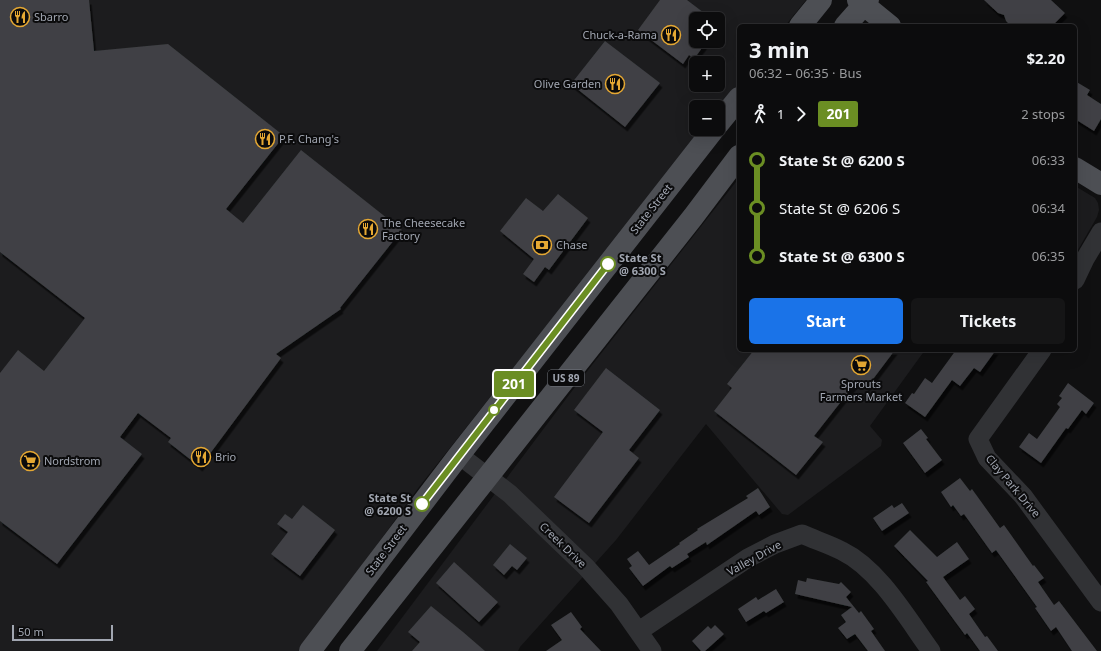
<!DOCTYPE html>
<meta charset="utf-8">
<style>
body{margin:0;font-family:"Noto Sans",sans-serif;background:#151516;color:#f1f3f6;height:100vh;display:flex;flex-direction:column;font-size:15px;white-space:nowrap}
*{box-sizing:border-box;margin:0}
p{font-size:13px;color:#9a9b9d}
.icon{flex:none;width:22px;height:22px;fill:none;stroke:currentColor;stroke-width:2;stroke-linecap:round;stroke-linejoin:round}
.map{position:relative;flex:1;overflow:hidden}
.side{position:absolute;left:737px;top:24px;width:340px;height:328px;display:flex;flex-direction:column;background:#0c0c0d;border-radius:6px;box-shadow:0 4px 16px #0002,0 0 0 1px #2c2c2e}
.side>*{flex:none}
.badge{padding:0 8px;border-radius:3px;font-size:14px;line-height:26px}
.fabs{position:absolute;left:689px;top:12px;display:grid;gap:8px}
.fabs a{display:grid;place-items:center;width:36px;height:36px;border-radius:6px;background:#0c0c0d;box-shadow:0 4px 16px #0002,0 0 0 1px #2c2c2e;font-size:20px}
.scale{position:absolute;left:12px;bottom:10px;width:101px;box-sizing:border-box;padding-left:4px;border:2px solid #a1a6b1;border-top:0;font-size:11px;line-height:14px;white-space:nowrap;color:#a1a6b1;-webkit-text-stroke:3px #0b0b0c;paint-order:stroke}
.map>.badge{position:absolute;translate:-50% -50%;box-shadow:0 0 0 2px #fff}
.legs{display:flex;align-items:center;gap:6px;height:44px;padding:0 12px;font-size:13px}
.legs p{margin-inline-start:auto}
.headline{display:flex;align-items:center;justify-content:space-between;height:68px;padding:0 12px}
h1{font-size:22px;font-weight:700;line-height:30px}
.primary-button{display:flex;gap:8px;margin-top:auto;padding:8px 12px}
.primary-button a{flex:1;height:46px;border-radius:6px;background:#1a73e8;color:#fff;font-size:16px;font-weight:700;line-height:46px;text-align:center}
.primary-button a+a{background:#151516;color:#f1f3f6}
ul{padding:0 12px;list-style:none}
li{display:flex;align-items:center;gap:14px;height:48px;font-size:15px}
li i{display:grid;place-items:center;width:6px;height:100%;margin:0 5px;background:currentColor}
li i::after{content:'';width:10px;height:10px;margin:-5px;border:3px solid;border-radius:50%;background:#0c0c0d}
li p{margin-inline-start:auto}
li:first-child i{background:linear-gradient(#0000 50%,currentColor 0)}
li:last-child i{background:linear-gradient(currentColor 50%,#0000 0)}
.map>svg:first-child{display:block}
.built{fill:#1c1c1e;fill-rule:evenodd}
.building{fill:#3f4044;filter:url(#shadow)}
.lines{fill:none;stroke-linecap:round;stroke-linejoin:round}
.minor{stroke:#313235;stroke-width:19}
.major{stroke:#4d4f54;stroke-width:22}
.line-1-casing{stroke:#fff;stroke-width:9}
.line-1{stroke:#6b8e23;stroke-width:6}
.stop-1-dot{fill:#fff;stroke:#6b8e23;stroke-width:2}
.labels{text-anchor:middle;stroke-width:4;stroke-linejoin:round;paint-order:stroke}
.shield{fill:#0b0b0c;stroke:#747880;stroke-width:1}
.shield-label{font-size:10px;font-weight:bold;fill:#a1a6b1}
.poi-label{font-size:11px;fill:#a1a6b1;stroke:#0b0b0c;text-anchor:start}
.street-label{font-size:11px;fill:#a1a6b1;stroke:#0b0b0c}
.stop-label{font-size:11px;font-weight:bold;fill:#a1a6b1;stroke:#0b0b0c;text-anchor:start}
</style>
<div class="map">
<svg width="1101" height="651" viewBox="0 0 1101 651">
<defs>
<filter id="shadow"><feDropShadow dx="2.5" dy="4.5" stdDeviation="0" flood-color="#0009"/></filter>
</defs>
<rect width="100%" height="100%" fill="#101011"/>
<path class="built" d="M 0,0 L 806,0 L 785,26 L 739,26 L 739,84 L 718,110 L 718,107 L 696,107 L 696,129 L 703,129 L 419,487 L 300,651 L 0,651 ZM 696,19 L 718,19 L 718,41 L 696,41 ZM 696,63 L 718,63 L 718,85 L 696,85 Z
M 739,178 L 739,350 L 925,350 L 870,426 L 882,440 L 881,446 L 788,515 L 782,514 L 706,424 L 616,540 L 520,647 L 518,651 L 377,651 L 581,379 Z
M 1075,186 L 1095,198 L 1098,203 L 1099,210 L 1097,217 L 1075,255 Z"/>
<path class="building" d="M 0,0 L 89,0 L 94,51 L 168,44 L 284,136 L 226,209 L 243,223 L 301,150 L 402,230 L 340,308 L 341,309 L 276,354 L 281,358 L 200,467 L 168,442 L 171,438 L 138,413 L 120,437 L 142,454 L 57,564 L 0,521 L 0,373 L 18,350 L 44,371 L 85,318 L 0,252 Z
M 660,0 L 687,0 L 712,19 L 696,19 L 696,41 L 707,41 L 694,59 L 689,55 L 683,64 L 638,30 Z
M 984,0 L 1051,0 L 1065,13 L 1055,23 L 1055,26 L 1011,26 L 1006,21 L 1004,15 L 998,13 Z
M 605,41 L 660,83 L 625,127 L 571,84 Z
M 1075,81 L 1090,90 L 1087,95 L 1101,104 L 1101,119 L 1094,131 L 1075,119 Z
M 558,194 L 588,218 L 549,270 L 545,267 L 534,282 L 523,274 L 534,259 L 500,231 L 526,198 L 543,211 Z
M 754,350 L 895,350 L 867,387 L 858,380 L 814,436 L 823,442 L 796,475 L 714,411 L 732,388 L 727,384 Z
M 956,350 L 996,350 L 980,372 L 974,368 L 960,386 L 952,380 L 925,417 L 905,403 L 912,393 L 914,394 L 925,378 L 932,383 Z
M 606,368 L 660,410 L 629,450 L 639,458 L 589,523 L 554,497 L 603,432 L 574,410 Z
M 1068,383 L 1094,403 L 1086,414 L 1082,410 L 1068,429 L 1066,428 L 1041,463 L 1019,447 L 1029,433 L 1037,439 L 1060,407 L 1057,404 L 1062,398 L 1059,396 Z
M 921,429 L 928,438 L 926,439 L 942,460 L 925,473 L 903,443 Z
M 960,478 L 970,491 L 972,489 L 1000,528 L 1004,525 L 1033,566 L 1034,565 L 1044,578 L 1038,582 L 1054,605 L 1059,601 L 1097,651 L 1072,651 L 1056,627 L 1051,631 L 1035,608 L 1037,607 L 996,550 L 992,553 L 964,514 L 961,516 L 953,505 L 951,507 L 941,492 Z
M 758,488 L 770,507 L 759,515 L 756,511 L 707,545 L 706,542 L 687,554 L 689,557 L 672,568 L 670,566 L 643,586 L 629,568 L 632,566 L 627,559 L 638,551 L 649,565 L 680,544 L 679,543 L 698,530 L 697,529 L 748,498 L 746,496 Z
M 902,503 L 909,513 L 882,531 L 873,518 L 892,505 L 894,508 Z
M 303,505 L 335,530 L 300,576 L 271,554 L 288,532 L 277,524 L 285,514 L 292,519 Z
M 910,530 L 937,557 L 957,542 L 969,559 L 943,577 L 960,600 L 965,596 L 975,609 L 969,614 L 985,637 L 987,636 L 998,651 L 980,651 L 967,633 L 965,635 L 926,582 L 928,581 L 894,546 Z
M 510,544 L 527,558 L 517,570 L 512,566 L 504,575 L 493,565 Z
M 454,562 L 498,602 L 479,622 L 436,583 Z
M 807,578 L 839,584 L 841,582 L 851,592 L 846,597 L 859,613 L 861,611 L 874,629 L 871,631 L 885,651 L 868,651 L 855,634 L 847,639 L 838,628 L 846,622 L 841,615 L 852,607 L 795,594 L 798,580 L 806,582 Z
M 776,589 L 784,602 L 766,613 L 764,611 L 746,622 L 738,609 L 756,597 L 758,600 Z
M 431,606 L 463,632 L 485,651 L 412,651 L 420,642 L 408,632 Z
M 571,612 L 582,627 L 580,629 L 601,651 L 546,651 L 562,640 L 551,625 Z
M 715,625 L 724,634 L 705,651 L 701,651 L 692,641 L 708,626 L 711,629 Z"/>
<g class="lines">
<path class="minor" d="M 1075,280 L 1085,259 L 1101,232
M 1042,350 L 978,439 L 987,458 L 1023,496 L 1101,602
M 459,455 L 510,494 L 586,567 L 619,604 L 652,651
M 639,631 L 748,558 L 775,544 L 802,534 C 815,540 829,544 842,551 C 879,569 907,618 931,651"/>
<path class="major" d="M 858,0 L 890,26
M 800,26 L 821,0
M 845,26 L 868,0
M 718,124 L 739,98
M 1075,168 L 1101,184
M 310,651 L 459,455 L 714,129
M 350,651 L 693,217 L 739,156"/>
</g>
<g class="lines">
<defs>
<path id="line-1" d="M 422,504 L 608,264"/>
</defs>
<use href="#line-1" class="line-1-casing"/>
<use href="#line-1" class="line-1"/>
</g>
<defs>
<symbol id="restaurant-ring" viewBox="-11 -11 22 22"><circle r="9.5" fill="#0b0b0c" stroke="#e5a833" stroke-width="1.5"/><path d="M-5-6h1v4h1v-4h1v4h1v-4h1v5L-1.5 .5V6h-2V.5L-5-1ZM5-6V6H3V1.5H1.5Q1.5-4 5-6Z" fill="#e5a833"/></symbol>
<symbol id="bank-ring" viewBox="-11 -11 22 22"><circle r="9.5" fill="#0b0b0c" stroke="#e5a833" stroke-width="1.5"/><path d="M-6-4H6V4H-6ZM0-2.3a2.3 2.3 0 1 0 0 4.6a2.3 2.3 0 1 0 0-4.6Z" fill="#e5a833"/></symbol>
<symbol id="supermarket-ring" viewBox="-11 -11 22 22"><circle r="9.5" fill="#0b0b0c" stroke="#e5a833" stroke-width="1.5"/><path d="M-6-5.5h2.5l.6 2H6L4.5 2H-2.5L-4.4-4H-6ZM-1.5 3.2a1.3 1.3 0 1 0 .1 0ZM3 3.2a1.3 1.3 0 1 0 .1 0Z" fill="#e5a833"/></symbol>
</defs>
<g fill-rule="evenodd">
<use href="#restaurant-ring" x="9" y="6" width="22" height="22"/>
<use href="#restaurant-ring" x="660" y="24" width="22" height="22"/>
<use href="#restaurant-ring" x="604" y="73" width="22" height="22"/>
<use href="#restaurant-ring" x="254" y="128" width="22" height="22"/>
<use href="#restaurant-ring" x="357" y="218" width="22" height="22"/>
<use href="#bank-ring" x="531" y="234" width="22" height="22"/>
<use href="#supermarket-ring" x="850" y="354" width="22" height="22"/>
<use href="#restaurant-ring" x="190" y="446" width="22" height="22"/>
<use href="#supermarket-ring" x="19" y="450" width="22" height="22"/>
</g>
<g class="stop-1-dot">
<circle cx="608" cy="264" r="7"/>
<circle cx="494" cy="410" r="5"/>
<circle cx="422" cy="504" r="7"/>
</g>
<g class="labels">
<rect class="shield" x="548" y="370" width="36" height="16" rx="3"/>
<g class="shield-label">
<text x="566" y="382">US 89</text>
</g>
<g class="poi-label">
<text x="34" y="21">Sbarro</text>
<text x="657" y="39" text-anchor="end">Chuck-a-Rama</text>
<text x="601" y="88" text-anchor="end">Olive Garden</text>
<text x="279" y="143">P.F. Chang's</text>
<text x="382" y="227">The Cheesecake<tspan x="382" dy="13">Factory</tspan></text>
<text x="556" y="249">Chase</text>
<text x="861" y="388" text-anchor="middle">Sprouts<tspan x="861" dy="13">Farmers Market</tspan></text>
<text x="215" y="461">Brio</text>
<text x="44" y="465">Nordstrom</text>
</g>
<g class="street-label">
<text transform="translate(651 209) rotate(-52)" y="4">State Street</text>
<text transform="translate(1013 486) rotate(50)" y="4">Clay Park Drive</text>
<text transform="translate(563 545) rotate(44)" y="4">Creek Drive</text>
<text transform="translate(386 550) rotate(-53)" y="4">State Street</text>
<text transform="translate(754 558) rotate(-29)" y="4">Valley Drive</text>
</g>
<g class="stop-label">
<text x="619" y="262">State St<tspan x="619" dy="13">@ 6300 S</tspan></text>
<text x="411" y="502" text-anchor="end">State St<tspan x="411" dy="13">@ 6200 S</tspan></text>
</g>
</g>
</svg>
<div class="fabs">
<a><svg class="icon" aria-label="locate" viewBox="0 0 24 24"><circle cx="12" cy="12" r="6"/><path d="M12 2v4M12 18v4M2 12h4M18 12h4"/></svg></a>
<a>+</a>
<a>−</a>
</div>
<div class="scale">50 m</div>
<b class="badge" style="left:514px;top:384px;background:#6b8e23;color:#fff">201</b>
<section class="side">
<div class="headline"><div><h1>3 min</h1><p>06:32 – 06:35 · Bus</p></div><b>$2.20</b></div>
<div class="legs"><svg class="icon" aria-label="walk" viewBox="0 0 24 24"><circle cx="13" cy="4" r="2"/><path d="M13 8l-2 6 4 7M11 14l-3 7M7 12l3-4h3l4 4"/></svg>1<svg class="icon" aria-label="forward" viewBox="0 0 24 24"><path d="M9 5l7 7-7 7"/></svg><b class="badge" style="background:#6b8e23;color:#fff">201</b><p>2 stops</p></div>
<ul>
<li><i style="color:#6b8e23"></i><b>State St @ 6200 S</b><p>06:33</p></li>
<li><i style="color:#6b8e23"></i><span>State St @ 6206 S</span><p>06:34</p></li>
<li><i style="color:#6b8e23"></i><b>State St @ 6300 S</b><p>06:35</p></li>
</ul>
<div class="primary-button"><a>Start</a><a>Tickets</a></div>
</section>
</div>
